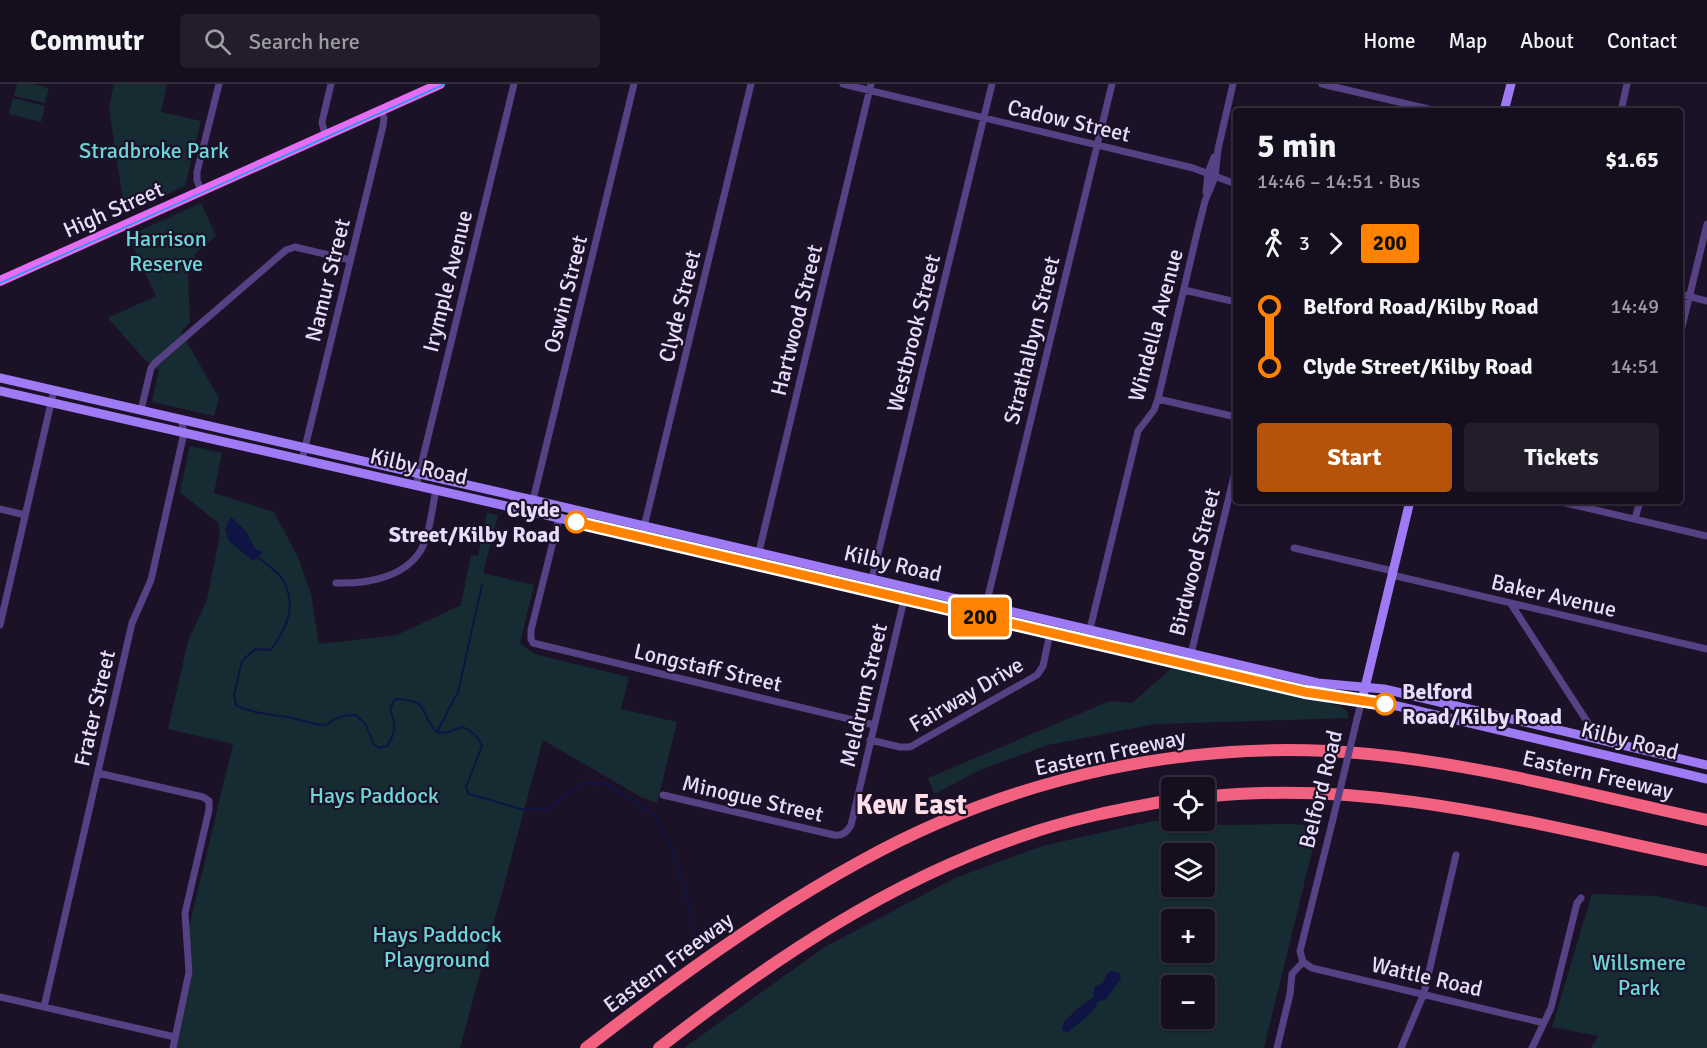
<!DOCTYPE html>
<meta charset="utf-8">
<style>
body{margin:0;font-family:Signika,sans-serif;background:#221c2b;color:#f1f3f6;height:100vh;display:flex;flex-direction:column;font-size:22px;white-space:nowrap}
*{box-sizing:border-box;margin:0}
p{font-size:20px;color:#9d9ca4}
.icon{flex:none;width:33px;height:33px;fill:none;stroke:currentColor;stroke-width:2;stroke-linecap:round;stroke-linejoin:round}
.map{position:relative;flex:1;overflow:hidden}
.drawer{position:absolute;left:1233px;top:24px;width:450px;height:396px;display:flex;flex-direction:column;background:#150e1e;border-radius:6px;box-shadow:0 2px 4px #0004,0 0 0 2px #342e3c}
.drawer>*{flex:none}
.badge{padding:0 12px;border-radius:4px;font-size:21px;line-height:39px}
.buttons{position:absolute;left:1161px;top:693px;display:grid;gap:12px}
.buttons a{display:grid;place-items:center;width:54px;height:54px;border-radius:6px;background:#150e1e;box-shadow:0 2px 4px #0004,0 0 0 2px #342e3c;font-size:30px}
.map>.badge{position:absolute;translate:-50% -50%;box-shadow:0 0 0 3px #fff}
.legs{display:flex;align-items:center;gap:9px;height:66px;padding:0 24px;font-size:20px}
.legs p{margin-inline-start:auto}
.summary{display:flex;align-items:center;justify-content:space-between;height:102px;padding:0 24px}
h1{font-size:33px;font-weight:800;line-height:45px}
.cta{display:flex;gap:12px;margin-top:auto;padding:12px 24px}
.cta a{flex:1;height:69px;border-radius:6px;background:#b45309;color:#fff;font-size:24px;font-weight:800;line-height:69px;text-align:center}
.cta a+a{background:#221c2b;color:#f1f3f6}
ul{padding:0 24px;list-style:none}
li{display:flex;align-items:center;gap:21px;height:60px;font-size:22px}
li i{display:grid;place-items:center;width:9px;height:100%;margin:0 8px;background:currentColor}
li i::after{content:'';width:15px;height:15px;margin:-8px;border:4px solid;border-radius:50%;background:#150e1e}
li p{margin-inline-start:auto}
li:first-child i{background:linear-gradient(#0000 50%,currentColor 0)}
li:last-child i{background:linear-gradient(currentColor 50%,#0000 0)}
header{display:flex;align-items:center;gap:36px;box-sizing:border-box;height:84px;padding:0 30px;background:#150e1e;border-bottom:2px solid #342e3c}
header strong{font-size:28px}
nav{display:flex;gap:33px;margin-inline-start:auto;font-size:21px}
.search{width:420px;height:54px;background:#221c2b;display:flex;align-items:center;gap:15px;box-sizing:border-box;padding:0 21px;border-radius:6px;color:#9d9ca4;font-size:22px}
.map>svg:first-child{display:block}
.green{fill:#162b32;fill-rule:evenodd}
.water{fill:#0f1444}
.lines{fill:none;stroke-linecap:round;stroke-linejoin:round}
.stream{stroke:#0f1444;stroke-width:2}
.street{stroke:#554183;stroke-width:7}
.secondary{stroke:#9e7bf5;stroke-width:9}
.primary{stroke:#e56cf3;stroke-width:10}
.highway{stroke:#f36180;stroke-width:12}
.tram{stroke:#179eed;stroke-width:1.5}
.street-bridge{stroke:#554183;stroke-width:7}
.line-1-casing{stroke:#fff;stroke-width:14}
.line-1{stroke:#ff8200;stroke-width:9}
.stop-1-dot{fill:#fff;stroke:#ff8200;stroke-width:3}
.labels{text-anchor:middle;stroke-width:4.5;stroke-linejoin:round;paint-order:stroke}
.street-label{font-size:22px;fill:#e8dcfc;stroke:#1c1228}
.park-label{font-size:22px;fill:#6dd6d8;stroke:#1c1228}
.stop-label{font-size:22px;font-weight:bold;fill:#e8dcfc;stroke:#1c1228;text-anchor:end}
.district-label{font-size:28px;font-weight:bold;fill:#fcdee9;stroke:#1c1228}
</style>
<header>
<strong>Commutr</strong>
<div class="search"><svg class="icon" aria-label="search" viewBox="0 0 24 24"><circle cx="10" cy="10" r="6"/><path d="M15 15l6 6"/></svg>Search here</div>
<nav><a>Home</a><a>Map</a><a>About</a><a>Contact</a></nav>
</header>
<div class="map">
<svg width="1707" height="964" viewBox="0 0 1707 964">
<rect width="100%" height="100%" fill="#1c1228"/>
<path class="green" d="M 17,0 L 34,0 L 49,4 L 45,19 L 14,12 Z
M 114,0 L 167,0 L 161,28 L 201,37 L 185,102 L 125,130 L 109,24 Z
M 13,14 L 45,22 L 41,38 L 9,30 Z
M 201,119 L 216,152 L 195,170 L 195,175 L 188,189 L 190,238 L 181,248 L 219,314 L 214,332 L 152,318 L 159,286 L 145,276 L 108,234 L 156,212 L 128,152 Z
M 190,362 L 222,369 L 214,409 L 274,428 L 298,473 L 311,510 L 319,560 L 397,551 L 461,521 L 471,471 L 478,472 L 487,429 L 498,431 L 483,489 L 534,501 L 520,559 L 534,570 L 629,593 L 621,625 L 677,638 L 657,719 L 641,713 L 543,656 L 460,964 L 176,964 L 193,887 L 188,847 L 233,660 L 168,645 L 188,557 L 207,516 L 220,451 L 218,439 L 180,408 Z
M 1172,584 L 1340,622 L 1347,627 L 1349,634 L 1155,640 L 1048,661 L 982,685 L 934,710 L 928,694 L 1110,617 L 1132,619 Z
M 1153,737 L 1226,741 L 1294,740 L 1318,743 L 1264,964 L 684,964 L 823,864 L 955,794 L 1042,762 ZM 1172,770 L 1204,770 L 1204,802 L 1172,802 ZM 1172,836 L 1204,836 L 1204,868 L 1172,868 ZM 1172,902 L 1204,902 L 1204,934 L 1172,934 Z
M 1592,810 L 1656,812 L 1707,823 L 1707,964 L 1591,964 L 1598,952 L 1552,943 Z"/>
<path class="water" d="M 231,433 L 246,447 L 255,465 L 263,468 L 253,477 L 229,457 L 225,445 Z
M 1111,887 C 1117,888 1120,888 1121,895 L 1105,916 L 1098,917 C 1095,930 1077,939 1068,949 L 1062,946 L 1063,939 L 1078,924 L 1094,913 L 1094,903 L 1103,899 L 1107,890 Z"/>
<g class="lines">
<path class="stream" d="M 255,471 C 263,478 278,487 283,496 C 298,523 286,544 271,566 L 255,565 L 242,577 L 234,611 L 236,621 C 253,630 270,630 288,633 C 301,636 313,641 326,641 C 336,633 343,631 356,631 L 366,641 L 374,661 L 380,664 L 387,662 C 396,648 396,640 390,625 L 395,615 C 434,616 417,630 437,648 L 445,649 L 462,643 C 472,647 477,651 482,662 L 466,703 L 469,710 L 521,725 L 546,725 L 585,699 L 608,700 L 655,732 L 672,766 L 681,794 L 691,828 L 694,852
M 437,648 L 458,608 L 482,501"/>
<path class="street" d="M 843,0 L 1193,84 L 1236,100
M 1322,0 L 1437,27
M 1621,27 L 1627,0
M 325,51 L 322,38 L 331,0
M 201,107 L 197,96 L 197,88 L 219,0
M 1206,108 L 1208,89 L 1214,73
M 1184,206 L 1236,218
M 1680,210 L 1707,217
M 1680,251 L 1707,140
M 1158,315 L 1236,333
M 141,326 L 151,284 L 155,279 L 286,166 L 295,163 L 350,176
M 302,376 L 383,42 L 384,34 L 381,26
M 416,402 L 514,0
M 1557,417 L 1707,452
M 0,425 L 25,431
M 528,427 L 533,416 L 634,0
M 559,434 L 531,546 L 531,555 L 533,559 L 874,641
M 1635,435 L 1640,417
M 643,447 L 751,0
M 1294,464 L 1393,487
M 756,480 L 871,0
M 1392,491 L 1707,565
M 336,499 C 366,500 404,494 421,466 C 430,449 432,425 436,406
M 869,507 L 992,0
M 1511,520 L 1599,656
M 986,521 L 1112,0
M 0,541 L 54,306
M 1090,545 L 1138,347 L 1154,326 L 1158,315 L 1197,149 L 1205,117 L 1215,93 L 1218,65 L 1233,0
M 1190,574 L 1236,384
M 1357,635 L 1362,616
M 870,656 L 900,663 L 910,663 L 1037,591 L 1043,582 L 1050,549
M 98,689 L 203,713 L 209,717 L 209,726 L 185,829 L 189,888 L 173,964
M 663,711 L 834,751 C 843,752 847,748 851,741 L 907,503
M 1303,878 L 1312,884 L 1544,939
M 1303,878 L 1300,867 L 1332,739
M 0,913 L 175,953
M 44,923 L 132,539 L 151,496 L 184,349 L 181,335
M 1277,964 L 1290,910 L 1292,890 L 1303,878
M 1401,964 L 1424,909 L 1456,771
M 1532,964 L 1551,924 L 1577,819 L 1581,814"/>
<path class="secondary" d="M 1504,27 L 1511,0
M 0,294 L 533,416 L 1318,599 L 1384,605 L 1707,681
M 0,307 L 559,434 L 1305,608 L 1393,621 L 1707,695
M 1362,616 L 1410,417"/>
<path class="primary" d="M 0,197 L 440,0"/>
<path class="highway" d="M 1204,713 C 1375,694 1541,742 1707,776
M 586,964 C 674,896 764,830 861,777 C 1014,692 1194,653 1369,670 C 1483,681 1595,712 1707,736
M 659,964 C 769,878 888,797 1022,752 C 1070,735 1121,725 1172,716"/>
<path class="tram" d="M 0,199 L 445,0"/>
<path class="street-bridge" d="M 1332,739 L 1357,635"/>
</g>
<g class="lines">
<defs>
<path id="line-1" d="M 576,438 L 1305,608 L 1385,620"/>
</defs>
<use href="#line-1" class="line-1-casing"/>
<use href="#line-1" class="line-1"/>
</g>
<g class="stop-1-dot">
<circle cx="576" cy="438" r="10"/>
<circle cx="1385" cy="620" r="10"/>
</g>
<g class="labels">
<g class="street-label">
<text transform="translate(1069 36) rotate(13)" y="8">Cadow Street</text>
<text transform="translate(113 125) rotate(-24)" y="8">High Street</text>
<text transform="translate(327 196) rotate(-76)" y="8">Namur Street</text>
<text transform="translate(447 197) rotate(-76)" y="8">Irymple Avenue</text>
<text transform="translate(565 210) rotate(-76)" y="8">Oswin Street</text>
<text transform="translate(679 222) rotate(-76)" y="8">Clyde Street</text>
<text transform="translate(796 236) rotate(-76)" y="8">Hartwood Street</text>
<text transform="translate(1155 241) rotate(-75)" y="8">Windella Avenue</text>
<text transform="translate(913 249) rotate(-76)" y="8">Westbrook Street</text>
<text transform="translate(1031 256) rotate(-76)" y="8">Strathalbyn Street</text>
<text transform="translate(419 382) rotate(13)" y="8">Kilby Road</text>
<text transform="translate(1194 478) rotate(-76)" y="8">Birdwood Street</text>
<text transform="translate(893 479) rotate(13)" y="8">Kilby Road</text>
<text transform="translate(1554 511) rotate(13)" y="8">Baker Avenue</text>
<text transform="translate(708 583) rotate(13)" y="8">Longstaff Street</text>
<text transform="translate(966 610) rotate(-30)" y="8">Fairway Drive</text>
<text transform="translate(863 611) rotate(-77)" y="8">Meldrum Street</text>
<text transform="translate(94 624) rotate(-77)" y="8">Frater Street</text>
<text transform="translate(1630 656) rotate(14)" y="8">Kilby Road</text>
<text transform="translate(1110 668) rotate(-12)" y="8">Eastern Freeway</text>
<text transform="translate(1598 690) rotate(13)" y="8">Eastern Freeway</text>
<text transform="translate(1320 705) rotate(-76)" y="8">Belford Road</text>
<text transform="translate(753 714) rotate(13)" y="8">Minogue Street</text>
<text transform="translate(668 878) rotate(-36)" y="8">Eastern Freeway</text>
<text transform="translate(1427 892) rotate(13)" y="8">Wattle Road</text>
</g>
<g class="park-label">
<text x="154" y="74">Stradbroke Park</text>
<text x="166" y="162">Harrison<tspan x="166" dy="25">Reserve</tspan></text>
<text x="374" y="719">Hays Paddock</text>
<text x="437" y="858">Hays Paddock<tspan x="437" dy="25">Playground</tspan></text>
<text x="1639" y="886">Willsmere<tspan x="1639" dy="25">Park</tspan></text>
</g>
<g class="stop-label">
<text x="560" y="433">Clyde<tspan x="560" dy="25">Street/Kilby Road</tspan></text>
<text x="1402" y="615" text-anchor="start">Belford<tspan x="1402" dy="25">Road/Kilby Road</tspan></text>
</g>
<g class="district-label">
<text x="911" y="730">Kew East</text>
</g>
</g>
</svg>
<div class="buttons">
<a><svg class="icon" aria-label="locate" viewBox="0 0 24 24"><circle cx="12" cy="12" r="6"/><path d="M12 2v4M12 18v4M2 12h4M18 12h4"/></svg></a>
<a><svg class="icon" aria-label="layers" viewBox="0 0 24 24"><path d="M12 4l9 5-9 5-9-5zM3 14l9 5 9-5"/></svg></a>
<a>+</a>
<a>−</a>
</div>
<b class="badge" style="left:980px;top:533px;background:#ff8200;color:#111">200</b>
<section class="drawer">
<div class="summary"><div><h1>5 min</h1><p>14:46 – 14:51 · Bus</p></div><b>$1.65</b></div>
<div class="legs"><svg class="icon" aria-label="walk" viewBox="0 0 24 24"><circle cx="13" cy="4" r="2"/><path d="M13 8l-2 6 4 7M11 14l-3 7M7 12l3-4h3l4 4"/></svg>3<svg class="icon" aria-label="forward" viewBox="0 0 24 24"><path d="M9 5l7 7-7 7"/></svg><b class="badge" style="background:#ff8200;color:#111">200</b></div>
<ul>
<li><i style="color:#ff8200"></i><b>Belford Road/Kilby Road</b><p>14:49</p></li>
<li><i style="color:#ff8200"></i><b>Clyde Street/Kilby Road</b><p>14:51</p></li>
</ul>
<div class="cta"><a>Start</a><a>Tickets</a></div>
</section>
</div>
